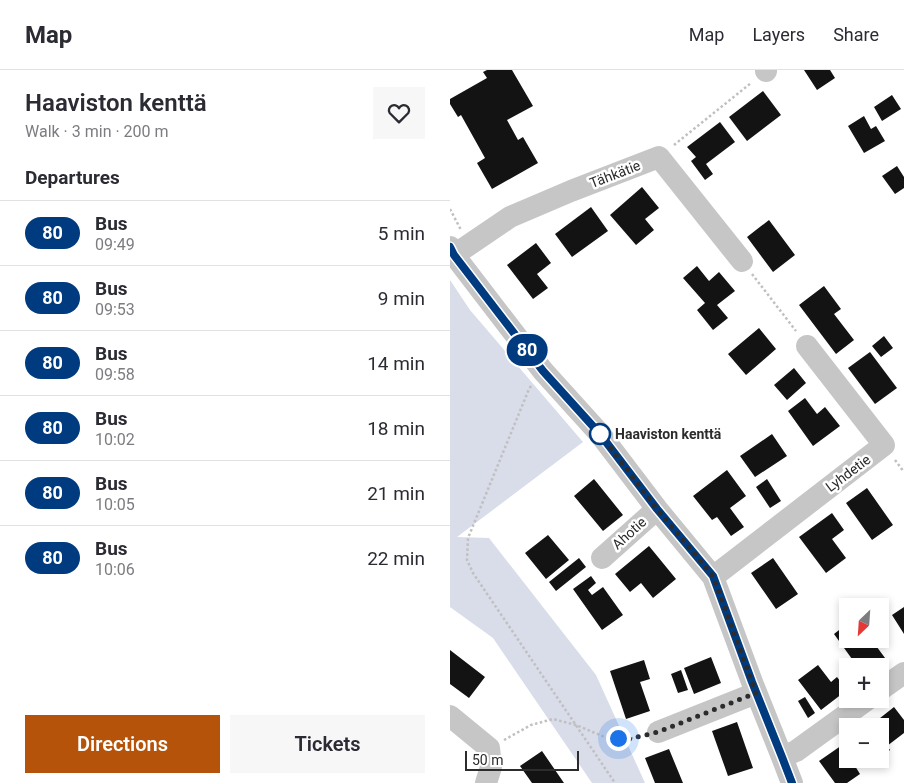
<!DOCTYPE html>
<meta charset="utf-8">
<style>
body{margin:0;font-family:Roboto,sans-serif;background:#f7f7f7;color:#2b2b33;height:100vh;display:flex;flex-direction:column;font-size:19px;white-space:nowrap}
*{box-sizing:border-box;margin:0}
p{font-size:16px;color:#7c7c81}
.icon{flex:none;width:28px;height:28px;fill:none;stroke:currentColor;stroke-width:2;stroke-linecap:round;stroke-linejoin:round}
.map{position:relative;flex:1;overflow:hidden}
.drawer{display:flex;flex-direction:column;background:#fff;width:450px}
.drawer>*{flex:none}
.badge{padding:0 10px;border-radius:16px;font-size:18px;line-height:32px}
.needle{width:32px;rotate:205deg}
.buttons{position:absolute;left:389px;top:528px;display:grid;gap:10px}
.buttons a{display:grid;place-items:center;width:50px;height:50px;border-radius:0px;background:#fff;box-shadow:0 2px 8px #0003;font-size:25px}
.scale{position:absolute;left:15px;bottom:12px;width:114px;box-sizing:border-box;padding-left:5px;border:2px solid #2c2c2c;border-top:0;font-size:14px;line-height:18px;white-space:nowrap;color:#2c2c2c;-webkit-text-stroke:4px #fff;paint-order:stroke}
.you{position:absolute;width:25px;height:25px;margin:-12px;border:4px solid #fff;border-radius:50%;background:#1a73e8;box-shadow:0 0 0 8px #1a73e833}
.map>.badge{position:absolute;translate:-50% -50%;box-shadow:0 0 0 2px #fff}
h2{padding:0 25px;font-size:19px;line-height:45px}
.round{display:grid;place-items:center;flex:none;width:52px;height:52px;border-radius:0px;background:#f7f7f7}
.head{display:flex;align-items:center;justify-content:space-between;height:85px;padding:0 25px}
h1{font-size:24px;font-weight:600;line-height:38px}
.action{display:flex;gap:10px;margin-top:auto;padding:10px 25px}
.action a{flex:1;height:58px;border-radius:0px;background:#b45309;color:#fff;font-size:20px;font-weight:600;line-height:58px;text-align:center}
.action a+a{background:#f7f7f7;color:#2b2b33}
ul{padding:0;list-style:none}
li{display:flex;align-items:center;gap:15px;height:65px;padding:0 25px;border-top:1px solid #e1e1e2}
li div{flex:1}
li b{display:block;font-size:19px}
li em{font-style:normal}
li .badge{min-width:55px;font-weight:700;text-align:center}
header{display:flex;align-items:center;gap:30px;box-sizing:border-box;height:70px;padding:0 25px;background:#fff;border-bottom:1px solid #e1e1e2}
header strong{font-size:24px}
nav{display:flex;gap:28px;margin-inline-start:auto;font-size:18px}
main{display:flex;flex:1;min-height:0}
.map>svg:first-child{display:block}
.green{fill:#d9dce9}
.building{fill:#131313}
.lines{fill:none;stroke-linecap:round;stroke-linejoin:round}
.path{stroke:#c0c0c0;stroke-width:2.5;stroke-dasharray:2.5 2.5;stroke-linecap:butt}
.minor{stroke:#c6c6c6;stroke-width:22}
.line-casing{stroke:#fff;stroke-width:11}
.line{stroke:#003b80;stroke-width:8}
.walk{stroke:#2c2c2c;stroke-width:5;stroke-dasharray:0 9}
.stop-dot{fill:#fff;stroke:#003b80;stroke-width:2.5}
.labels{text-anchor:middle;stroke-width:5;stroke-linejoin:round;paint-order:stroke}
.street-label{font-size:14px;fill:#2c2c2c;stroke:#fff}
.stop-label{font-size:14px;font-weight:bold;fill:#2c2c2c;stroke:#fff;text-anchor:start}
</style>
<header>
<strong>Map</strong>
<nav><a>Map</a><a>Layers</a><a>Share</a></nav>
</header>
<main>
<section class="drawer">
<div class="head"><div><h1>Haaviston kenttä</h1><p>Walk · 3 min · 200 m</p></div><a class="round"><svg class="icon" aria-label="heart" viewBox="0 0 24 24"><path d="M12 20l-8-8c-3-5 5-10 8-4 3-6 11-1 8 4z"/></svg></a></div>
<h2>Departures</h2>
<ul>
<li><span class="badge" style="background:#003b80;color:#fff">80</span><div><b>Bus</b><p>09:49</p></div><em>5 min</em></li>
<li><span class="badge" style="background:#003b80;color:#fff">80</span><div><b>Bus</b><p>09:53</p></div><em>9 min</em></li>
<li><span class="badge" style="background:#003b80;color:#fff">80</span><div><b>Bus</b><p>09:58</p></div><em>14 min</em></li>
<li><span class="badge" style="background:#003b80;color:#fff">80</span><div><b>Bus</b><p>10:02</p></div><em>18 min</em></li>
<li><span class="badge" style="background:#003b80;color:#fff">80</span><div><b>Bus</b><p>10:05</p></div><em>21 min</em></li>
<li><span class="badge" style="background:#003b80;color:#fff">80</span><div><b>Bus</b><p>10:06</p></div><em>22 min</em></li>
</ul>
<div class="action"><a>Directions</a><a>Tickets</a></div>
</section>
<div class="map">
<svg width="454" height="713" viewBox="0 0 454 713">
<rect width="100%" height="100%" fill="#fff"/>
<path class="green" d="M 0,210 L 20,240 L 133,372 L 7,467 L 39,468 L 146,605 L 195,713 L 142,713 L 43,568 L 0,537 Z"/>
<path class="building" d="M 37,0 L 62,0 L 83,36 L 57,50 L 68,70 L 73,67 L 88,93 L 42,119 L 27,93 L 35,88 L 11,45 L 8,47 L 0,34 L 0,29 L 37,8 L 33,2 Z
M 354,0 L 380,0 L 385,8 L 367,20 Z
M 313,21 L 331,45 L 297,71 L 279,47 Z
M 442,25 L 451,39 L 432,51 L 424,37 Z
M 414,46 L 421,59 L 426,56 L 435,71 L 414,83 L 398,56 Z
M 270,52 L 285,72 L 256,94 L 263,104 L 255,110 L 241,91 L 246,87 L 237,77 Z
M 447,96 L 454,107 L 454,118 L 445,124 L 432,106 Z
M 192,117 L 209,138 L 195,149 L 204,160 L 186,175 L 160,145 Z
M 141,137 L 158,161 L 122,187 L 105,164 Z
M 319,150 L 345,185 L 323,202 L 297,167 Z
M 86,173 L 101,193 L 87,204 L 98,218 L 83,229 L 57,195 Z
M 247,196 L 259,211 L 269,202 L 285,221 L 267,235 L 278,248 L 263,260 L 247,240 L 255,233 L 233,208 Z
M 374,216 L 391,239 L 384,244 L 404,270 L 386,284 L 349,235 Z
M 309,258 L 326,279 L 296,305 L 278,284 Z
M 434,266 L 443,278 L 431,287 L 422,276 Z
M 420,282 L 447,318 L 425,334 L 398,298 Z
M 344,298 L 356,313 L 337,330 L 324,315 Z
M 355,328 L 367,344 L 375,337 L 390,356 L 363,376 L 338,341 Z
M 322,364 L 337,386 L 305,407 L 290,386 Z
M 277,400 L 296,426 L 280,438 L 294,457 L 281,466 L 267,447 L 262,450 L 243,426 Z
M 144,409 L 173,445 L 153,461 L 124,426 Z
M 317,409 L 331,431 L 320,438 L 306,417 Z
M 417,418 L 443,455 L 422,470 L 396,433 Z
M 382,443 L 394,460 L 382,469 L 396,488 L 376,503 L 349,467 Z
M 98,465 L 119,490 L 96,509 L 75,483 Z
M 199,476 L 226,509 L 203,528 L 191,513 L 180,522 L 165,504 Z
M 129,488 L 136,497 L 106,521 L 99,512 Z
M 323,488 L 348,524 L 326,539 L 301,503 Z
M 141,506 L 146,513 L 138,520 L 142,525 L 153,517 L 173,545 L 152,560 L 123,519 Z
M 454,537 L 454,564 L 442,545 Z
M 398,553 L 398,569 L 421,569 L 438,592 L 430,598 L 430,596 L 407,596 L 384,564 Z
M 0,580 L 35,607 L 19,628 L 0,614 Z
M 261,587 L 271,613 L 244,624 L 234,598 Z
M 194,590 L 200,609 L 190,612 L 200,641 L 176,649 L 160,601 Z
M 368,595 L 381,612 L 387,607 L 397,620 L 371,640 L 348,610 Z
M 231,600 L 238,620 L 228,623 L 221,604 Z
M 355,627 L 365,643 L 358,648 L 348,631 Z
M 444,637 L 454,650 L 454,663 L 437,676 L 440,680 L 431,687 L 430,686 L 430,656 L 420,656 Z
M 287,652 L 303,698 L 278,706 L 262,661 Z
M 398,671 L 398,689 L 416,689 L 405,696 L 410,704 L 397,713 L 385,713 L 369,691 Z
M 219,679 L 233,713 L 205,713 L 195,688 Z
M 92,681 L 114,713 L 82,713 L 70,696 Z"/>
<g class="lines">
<path class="path" d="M 224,75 L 301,13
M 0,139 L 11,160
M 302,204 L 346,261
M 81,316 L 79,319 L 18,468 L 17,490 L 23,503 L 165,713
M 445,390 L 454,402
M 54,670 L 81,655 L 103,649 L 126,655 L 157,668 L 179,669 L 190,666"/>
<path class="minor" d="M 316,0 L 316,1
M 0,177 L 4,185 L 93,301 L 150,364 L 207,439 L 263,507 L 302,612 L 332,687 L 342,713
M 4,185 L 60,147 L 121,121 L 209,87 L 292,191
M 152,488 L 207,439
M 263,507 L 434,375 L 357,276
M 430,620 L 454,603
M 0,646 L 39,678 L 41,697 L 36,713
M 208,662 L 306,623
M 332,687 L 346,681 L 418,629"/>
</g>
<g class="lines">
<defs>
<path id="line" d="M 0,177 L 4,185 L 93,301 L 150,364 L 207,439 L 263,506 L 302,612 L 332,687 L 342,713"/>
</defs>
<use href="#line" class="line-casing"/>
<use href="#line" class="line"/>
<path class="walk" d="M 150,364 L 207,439 L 263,506 L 306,623 L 208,662 L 179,669 L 168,668"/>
</g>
<circle class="stop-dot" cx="150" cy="364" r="10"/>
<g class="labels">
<g class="street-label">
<text transform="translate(165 104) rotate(-21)" y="5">Tähkätie</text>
<text transform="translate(398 403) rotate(-37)" y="5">Lyhdetie</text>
<text transform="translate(179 463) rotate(-42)" y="5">Ahotie</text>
</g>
<g class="stop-label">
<text x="165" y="369">Haaviston kenttä</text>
</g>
</g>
</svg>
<div class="buttons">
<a><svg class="needle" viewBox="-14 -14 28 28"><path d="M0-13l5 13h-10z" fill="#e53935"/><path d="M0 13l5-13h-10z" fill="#7c7c81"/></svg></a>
<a>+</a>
<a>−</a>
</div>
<div class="scale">50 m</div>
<div class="you" style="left:168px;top:668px"></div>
<b class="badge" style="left:77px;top:280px;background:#003b80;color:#fff">80</b>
</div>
</main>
